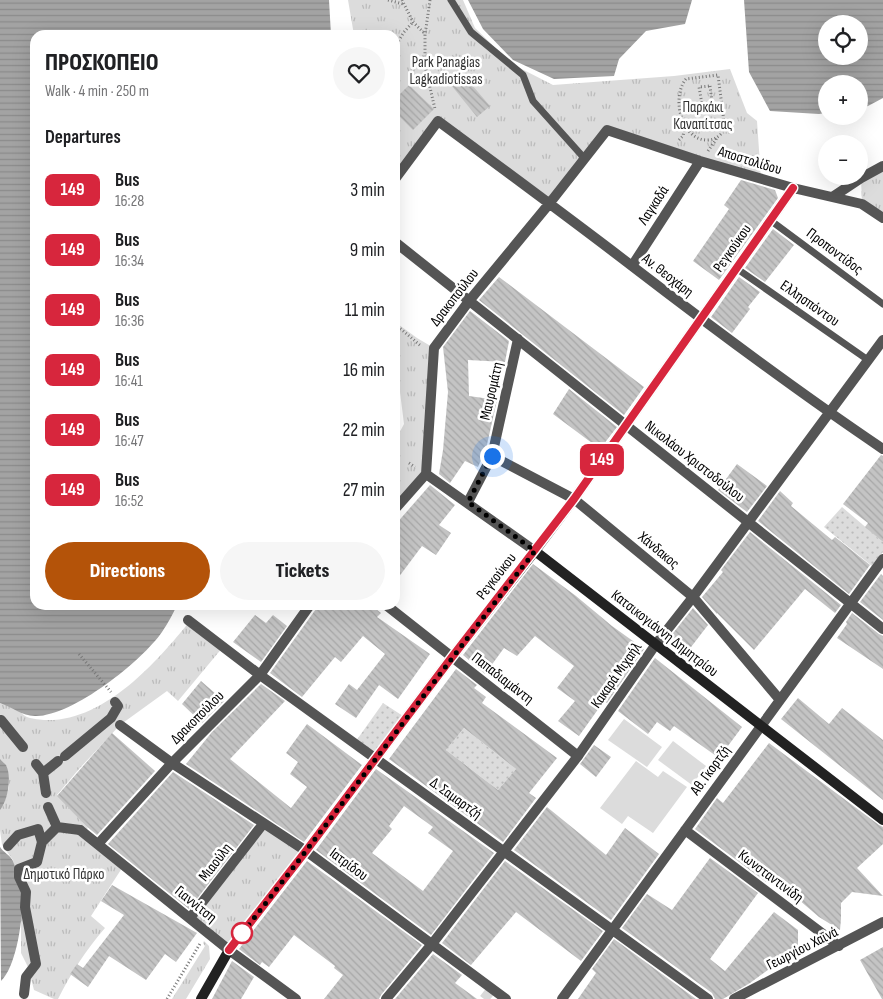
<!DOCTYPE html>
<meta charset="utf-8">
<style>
body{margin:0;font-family:"Sofia Sans Condensed",sans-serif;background:#f6f6f6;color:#202124;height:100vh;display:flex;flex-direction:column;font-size:19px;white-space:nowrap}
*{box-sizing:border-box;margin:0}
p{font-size:16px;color:#757577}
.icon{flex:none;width:28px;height:28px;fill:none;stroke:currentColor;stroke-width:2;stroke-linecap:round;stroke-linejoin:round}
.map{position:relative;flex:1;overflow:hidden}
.drawer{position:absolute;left:30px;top:30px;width:370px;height:580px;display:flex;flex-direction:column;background:#fff;border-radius:15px;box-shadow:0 5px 20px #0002}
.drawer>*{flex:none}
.badge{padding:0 10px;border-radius:8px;font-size:18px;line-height:32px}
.buttons{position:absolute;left:818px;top:15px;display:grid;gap:10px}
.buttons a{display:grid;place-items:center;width:50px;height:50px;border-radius:50%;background:#fff;box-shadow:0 5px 20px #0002;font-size:25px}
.you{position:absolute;width:25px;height:25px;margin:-12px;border:4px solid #fff;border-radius:50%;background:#1a73e8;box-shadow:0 0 0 8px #1a73e833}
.map>.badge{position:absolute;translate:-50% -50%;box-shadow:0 0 0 2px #fff}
h2{padding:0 15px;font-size:19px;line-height:45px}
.round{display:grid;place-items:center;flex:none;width:52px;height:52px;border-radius:26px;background:#f6f6f6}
.head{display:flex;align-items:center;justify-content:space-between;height:85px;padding:0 15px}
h1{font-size:24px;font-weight:800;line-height:38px}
.button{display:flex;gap:10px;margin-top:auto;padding:10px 15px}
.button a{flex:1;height:58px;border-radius:30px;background:#b45309;color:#fff;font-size:20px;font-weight:800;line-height:58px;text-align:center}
.button a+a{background:#f6f6f6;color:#202124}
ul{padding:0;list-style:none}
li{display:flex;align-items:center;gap:15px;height:60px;padding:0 15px}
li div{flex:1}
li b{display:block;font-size:19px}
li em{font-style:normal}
li .badge{min-width:55px;font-weight:700;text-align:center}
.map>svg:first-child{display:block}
.grass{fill:url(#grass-dots)}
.park{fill:url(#park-tufts)}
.pitch{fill:#dcdcdc}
.water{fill:url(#water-rules);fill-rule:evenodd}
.building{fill:url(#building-back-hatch);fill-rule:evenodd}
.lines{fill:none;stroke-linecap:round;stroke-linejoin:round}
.pedestrian-tunnel{stroke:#d9d9d9;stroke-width:10;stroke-dasharray:10 5;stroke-linecap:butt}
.path{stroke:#777;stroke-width:3;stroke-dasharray:1 2.5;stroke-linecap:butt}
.service{stroke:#555;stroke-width:7}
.pedestrian{stroke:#555;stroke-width:10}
.minor{stroke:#555;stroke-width:10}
.tertiary{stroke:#555;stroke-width:10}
.secondary{stroke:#222;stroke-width:10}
.line-casing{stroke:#fff;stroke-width:11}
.line{stroke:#d7263d;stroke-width:8}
.walk{stroke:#000;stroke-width:5;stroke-dasharray:0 9}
.stop-dot{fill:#fff;stroke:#d7263d;stroke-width:2.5}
.labels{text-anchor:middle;stroke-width:5;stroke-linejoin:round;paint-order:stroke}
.park-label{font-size:15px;fill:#333;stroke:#fff}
.street-label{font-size:15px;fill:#000;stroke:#fff}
</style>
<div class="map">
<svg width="883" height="999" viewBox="0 0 883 999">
<defs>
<pattern id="grass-dots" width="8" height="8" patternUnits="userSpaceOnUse" patternTransform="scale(1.25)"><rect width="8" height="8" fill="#dcdcdc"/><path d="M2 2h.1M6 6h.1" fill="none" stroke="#bbb" stroke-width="1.8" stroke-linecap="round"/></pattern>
<pattern id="park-tufts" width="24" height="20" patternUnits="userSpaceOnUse" patternTransform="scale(1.25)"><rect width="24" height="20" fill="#dcdcdc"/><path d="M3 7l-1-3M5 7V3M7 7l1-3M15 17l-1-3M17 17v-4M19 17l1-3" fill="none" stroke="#bbb"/></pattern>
<pattern id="water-rules" width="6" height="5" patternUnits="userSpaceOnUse" patternTransform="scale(1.25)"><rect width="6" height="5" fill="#a3a3a3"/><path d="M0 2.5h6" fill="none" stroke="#8b8b8b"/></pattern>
<pattern id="building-back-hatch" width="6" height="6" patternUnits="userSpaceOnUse" patternTransform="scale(1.25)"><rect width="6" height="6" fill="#c4c4c4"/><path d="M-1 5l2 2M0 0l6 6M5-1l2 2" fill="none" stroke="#a7a7a7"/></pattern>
</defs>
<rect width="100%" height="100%" fill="#fff"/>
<path class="grass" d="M 842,507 L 883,542 L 883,552 L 872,566 L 824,527 Z
M 383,703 L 403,716 L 374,756 L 356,741 Z
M 464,728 L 516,769 L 498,790 L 446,750 Z"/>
<path class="park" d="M 348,0 L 463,0 L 475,28 L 512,64 L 553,85 L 674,76 L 730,69 L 747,113 L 757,121 L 761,179 L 607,130 L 549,204 L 438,122 L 395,179 L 395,35 L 354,35 Z
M 883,166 L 883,218 L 862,204 L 861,178 Z
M 395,322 L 417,338 L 434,348 L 426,474 L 395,509 L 395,441 L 404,424 L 395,352 Z
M 190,621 L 223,647 L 178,701 L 167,691 L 120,725 L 79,769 L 57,795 L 88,828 L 83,832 L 124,865 L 91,916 L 105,928 C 86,950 71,973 58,999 L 54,999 L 34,990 L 28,967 L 21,953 L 21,906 L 15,869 L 13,860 L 2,845 L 0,830 L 0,810 L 4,804 L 9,787 L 7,767 L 0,759 L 0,703 C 6,704 12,707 18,710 C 21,712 24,716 27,717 C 32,719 41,720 46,720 C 104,722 157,662 190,621 Z
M 263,824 L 306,851 L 229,950 L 190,918 Z
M 204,941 L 209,946 L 210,959 L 186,999 L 172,999 L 205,946 L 203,943 Z"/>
<path class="pitch" d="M 624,719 L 662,747 L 647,767 L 608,740 Z
M 673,741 L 706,766 L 692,785 L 658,760 Z
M 636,761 L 658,777 L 663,771 L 687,787 L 653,833 L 628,816 L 622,824 L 600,808 Z"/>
<path class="water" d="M 0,0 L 329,0 L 331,35 L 35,35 L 35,605 L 177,605 C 173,614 168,623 162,632 C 142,661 72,717 35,716 C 22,716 12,707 0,703 Z
M 468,0 L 692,0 L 685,24 L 646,31 L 619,59 L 614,76 L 554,79 L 513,60 L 483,29 Z
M 744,0 L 883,0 L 883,98 L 868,106 L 859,108 L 859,84 L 826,84 L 826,113 L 819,114 L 770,111 L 749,72 ZM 826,24 L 859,24 L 859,56 L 826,56 Z
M 0,759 C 1,760 5,764 6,765 C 12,776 8,801 0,810 Z
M 0,847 C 3,852 10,855 13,861 C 17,872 21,887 22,899 C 23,920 16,967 1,981 Z"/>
<path class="building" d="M 460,71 L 490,106 L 477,117 L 447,80 Z
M 409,85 L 434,109 L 413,130 L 395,112 L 395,99 Z
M 741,180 L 775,190 L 778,198 L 719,280 L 693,261 L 729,209 L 724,205 Z
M 773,229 L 794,245 L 765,282 L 745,268 Z
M 499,277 L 644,387 L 624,415 L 479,300 Z
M 739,277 L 760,292 L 748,307 L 750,309 L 732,333 L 711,317 Z
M 470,311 L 509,341 L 505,362 L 468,360 L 469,396 L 497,400 L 486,449 L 478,467 L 465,461 L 450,483 L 439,474 L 443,450 L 448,392 L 443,347 Z
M 569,389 L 617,427 L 600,449 L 553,414 Z
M 881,455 L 883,456 L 883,542 L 865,527 L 868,523 L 843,504 Z
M 737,464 L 767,486 L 747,512 L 718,490 Z
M 430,485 L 455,505 L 439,525 L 451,533 L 436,555 L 422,546 L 395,582 L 395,525 Z
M 780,491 L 793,503 L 791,506 L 832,540 L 835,537 L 870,565 L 849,594 L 758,521 Z
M 750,532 L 841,605 L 835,613 L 805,589 L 754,650 L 717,613 L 717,614 L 702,597 L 723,572 L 721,570 Z
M 533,564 L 576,596 L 612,626 L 644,649 L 607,703 L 604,701 L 579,736 L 558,721 L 575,701 L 557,688 L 574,666 L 535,636 L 517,656 L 504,648 L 485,674 L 463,655 Z
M 881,574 L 883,576 L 883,620 L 860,602 Z
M 317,605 L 371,605 L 381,613 L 377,617 L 430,654 L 398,699 L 379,685 L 356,718 L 335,704 L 349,684 L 357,690 L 385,654 L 363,636 L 341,662 L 335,657 L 302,697 L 270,673 L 316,609 Z
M 693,608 L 708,625 L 688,651 L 670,637 Z
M 852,613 L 879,634 L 883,636 L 883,669 L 837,638 L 847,624 L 846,622 Z
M 255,615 L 266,623 L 273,615 L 287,626 L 261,662 L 233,642 Z
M 655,658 L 742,727 L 719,758 L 674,726 L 670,731 L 657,722 L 648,734 L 618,711 Z
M 456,669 L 477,685 L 474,688 L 486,697 L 482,703 L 557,758 L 529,793 L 536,798 L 503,842 L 389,759 ZM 464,728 L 516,769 L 498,790 L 446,750 Z
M 201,681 L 224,701 L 202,723 L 182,704 Z
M 261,684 L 285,701 L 230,759 L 291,808 L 307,787 L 290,774 L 298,762 L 286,753 L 307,724 L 362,765 L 304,842 L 186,764 L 212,732 Z
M 798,698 L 829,724 L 842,708 L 883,740 L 883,800 L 781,719 Z
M 112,733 L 155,771 L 97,835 L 86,826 L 57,796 Z
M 769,743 L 879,825 L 883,827 L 883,844 L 857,868 L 883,896 L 852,892 L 841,903 L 841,919 L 840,930 L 819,917 L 771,876 L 766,882 L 695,829 L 717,798 L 723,803 Z
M 594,745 L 611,757 L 596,777 L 580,764 Z
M 376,769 L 494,853 L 431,935 L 316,850 ZM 404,806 L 433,827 L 428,833 L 453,851 L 423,891 L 372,853 L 392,829 L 389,826 Z
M 173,772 L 254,825 L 189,909 L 108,844 Z
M 547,807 L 606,855 L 625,828 L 659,854 L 611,920 L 514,850 Z
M 710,858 L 758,893 L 710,959 L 725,971 L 774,912 L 798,930 L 798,948 L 750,983 L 723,999 L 715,999 L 712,993 L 622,928 L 647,894 L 672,910 Z
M 307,861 L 422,945 L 381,995 L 379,999 L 324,999 L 343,975 L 334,968 L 335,966 L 294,935 L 269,967 L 262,962 L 260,965 L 239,949 Z
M 505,861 L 603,931 L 581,961 L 516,912 L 471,965 L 442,943 Z
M 112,885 L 197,933 L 176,962 L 165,954 L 146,980 L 109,956 L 88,987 L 70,974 L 77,964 L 83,968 L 124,915 L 101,901 Z
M 614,939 L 696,999 L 578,999 L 596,973 L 592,969 Z
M 883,947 L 883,999 L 882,999 L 860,960 Z
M 433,954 L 462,975 L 455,983 L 477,999 L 395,999 Z
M 232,961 L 254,977 L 241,999 L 212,999 Z"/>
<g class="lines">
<path class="pedestrian-tunnel" d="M 484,999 L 492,989"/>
<path class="path" d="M 388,0 L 403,4
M 402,0 L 413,22 L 425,34
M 430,0 L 425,35 L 425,66 L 435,109
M 395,47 L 404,32 L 413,22
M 710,86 L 712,102 L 702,104 L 699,87 Z
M 721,134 C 717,138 713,140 707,140 C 681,140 671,97 686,79 L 718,75 L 724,122
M 679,140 L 683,136 L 685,126
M 708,151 L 717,138
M 395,324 L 421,346
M 409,463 L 415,467
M 79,654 L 111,692
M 167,999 L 201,942"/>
<path class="service" d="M 451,0 L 471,32 L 523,75 L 533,101 L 585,159
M 770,220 L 883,304
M 736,268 L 868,360"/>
<path class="pedestrian" d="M 1,720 L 23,747
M 65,756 L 111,718 L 118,706 L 115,702
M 36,764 L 43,773 L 46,793
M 43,773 L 58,761
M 48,807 L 57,827
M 8,846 L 18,835 L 38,829 L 42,842 L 57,827 L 80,830
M 24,994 L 26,977 L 36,964 L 25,907 L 26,892 L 19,877 L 19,869 L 37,862 L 42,842"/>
<path class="minor" d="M 395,179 L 438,121 C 503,169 568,217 632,266 C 714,329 797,391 883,449
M 834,196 L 861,178 L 883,166
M 395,242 L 883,629
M 632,266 L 700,161
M 492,456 L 574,499 L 693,597 L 780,700
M 426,474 L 535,551 L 574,499 L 793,188
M 468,502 L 492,456 L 518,339
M 395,509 L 426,474 L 434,348 L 469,301 L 549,204 L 607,130 L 700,161 L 793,188 L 862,204 L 883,218
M 386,605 L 578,756
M 188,620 L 260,675 L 708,999
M 656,644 L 693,597 L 883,340
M 120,725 L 172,763 L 306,851 L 506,999
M 80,830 L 229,950 L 296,999
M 685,830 L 839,946
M 98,844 L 172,763 L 260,675 L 310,605
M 190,918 L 263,824
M 562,999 L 883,559
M 734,999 L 883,922"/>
<path class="tertiary" d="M 386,999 L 432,944 L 578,756 L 656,644"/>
<path class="secondary" d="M 201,999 L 229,950 L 306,851 L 452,657 L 535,551 L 883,820"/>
</g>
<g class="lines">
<defs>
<path id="line" d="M 229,950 L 306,851 L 452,657 L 574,499 L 793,188"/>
</defs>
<use href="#line" class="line-casing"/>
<use href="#line" class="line"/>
<path class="walk" d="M 242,933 L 240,936 C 340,809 435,678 535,551 L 468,502 L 492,456"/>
</g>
<circle class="stop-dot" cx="242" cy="933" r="10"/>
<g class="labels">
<g class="park-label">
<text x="446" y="67">Park Panagias<tspan x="446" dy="17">Lagkadiotissas</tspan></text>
<text x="703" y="112">Παρκάκι<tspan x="703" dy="17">Καναπίτσας</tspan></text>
<text x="64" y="879">Δημοτικό Πάρκο</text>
</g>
<g class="street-label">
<text transform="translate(750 160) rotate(17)" y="5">Αποστολίδου</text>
<text transform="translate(653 205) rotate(-57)" y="5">Λαγκαδά</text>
<text transform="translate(732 248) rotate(-55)" y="5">Ρεγκούκου</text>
<text transform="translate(835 251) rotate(37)" y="5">Προποντίδος</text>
<text transform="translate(668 275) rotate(38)" y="5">Αν. Θεοχάρη</text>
<text transform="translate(454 297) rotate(-52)" y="5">Δρακοπούλου</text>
<text transform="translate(810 303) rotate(35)" y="5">Ελλησπόντου</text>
<text transform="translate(491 391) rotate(-77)" y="5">Μαυρομάτη</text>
<text transform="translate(695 461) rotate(38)" y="5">Νικολάου Χριστοδούλου</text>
<text transform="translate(659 550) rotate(40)" y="5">Χάνδακος</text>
<text transform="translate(496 576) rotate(-52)" y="5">Ρεγκούκου</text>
<text transform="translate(665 633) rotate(38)" y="5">Κατσικογιάννη Δημητρίου</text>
<text transform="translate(616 675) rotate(-55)" y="5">Κακαρά Μιχαήλ</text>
<text transform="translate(503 678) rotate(38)" y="5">Παπαδιαμάντη</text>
<text transform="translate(197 717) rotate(-45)" y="5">Δρακοπούλου</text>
<text transform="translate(710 770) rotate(-54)" y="5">Αθ. Γκορτζή</text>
<text transform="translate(456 798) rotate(36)" y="5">Δ. Σαμαρτζή</text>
<text transform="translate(215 862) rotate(-52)" y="5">Μιαούλη</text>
<text transform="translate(349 864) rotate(37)" y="5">Ιατρίδου</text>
<text transform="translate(771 876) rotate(37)" y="5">Κωνσταντινίδη</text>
<text transform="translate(196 904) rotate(39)" y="5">Γιαννίτση</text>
<text transform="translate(802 948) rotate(-27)" y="5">Γεωργίου Χαϊνά</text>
</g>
</g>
</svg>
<div class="buttons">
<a><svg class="icon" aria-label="locate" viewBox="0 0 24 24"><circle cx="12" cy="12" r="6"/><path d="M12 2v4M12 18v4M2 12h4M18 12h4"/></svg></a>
<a>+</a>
<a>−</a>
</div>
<div class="you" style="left:492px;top:456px"></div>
<b class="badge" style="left:602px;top:460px;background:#d7263d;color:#fff">149</b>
<section class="drawer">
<div class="head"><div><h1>ΠΡΟΣΚΟΠΕΙΟ</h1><p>Walk · 4 min · 250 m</p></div><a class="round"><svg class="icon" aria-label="heart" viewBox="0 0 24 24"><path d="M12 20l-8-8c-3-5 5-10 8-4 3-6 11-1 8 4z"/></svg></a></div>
<h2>Departures</h2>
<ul>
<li><span class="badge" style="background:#d7263d;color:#fff">149</span><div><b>Bus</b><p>16:28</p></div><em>3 min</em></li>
<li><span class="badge" style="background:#d7263d;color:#fff">149</span><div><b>Bus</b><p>16:34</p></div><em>9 min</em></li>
<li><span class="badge" style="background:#d7263d;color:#fff">149</span><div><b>Bus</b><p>16:36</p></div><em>11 min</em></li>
<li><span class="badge" style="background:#d7263d;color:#fff">149</span><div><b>Bus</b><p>16:41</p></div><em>16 min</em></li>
<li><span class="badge" style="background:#d7263d;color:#fff">149</span><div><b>Bus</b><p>16:47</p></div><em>22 min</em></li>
<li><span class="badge" style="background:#d7263d;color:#fff">149</span><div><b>Bus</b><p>16:52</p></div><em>27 min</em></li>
</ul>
<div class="button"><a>Directions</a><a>Tickets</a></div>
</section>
</div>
